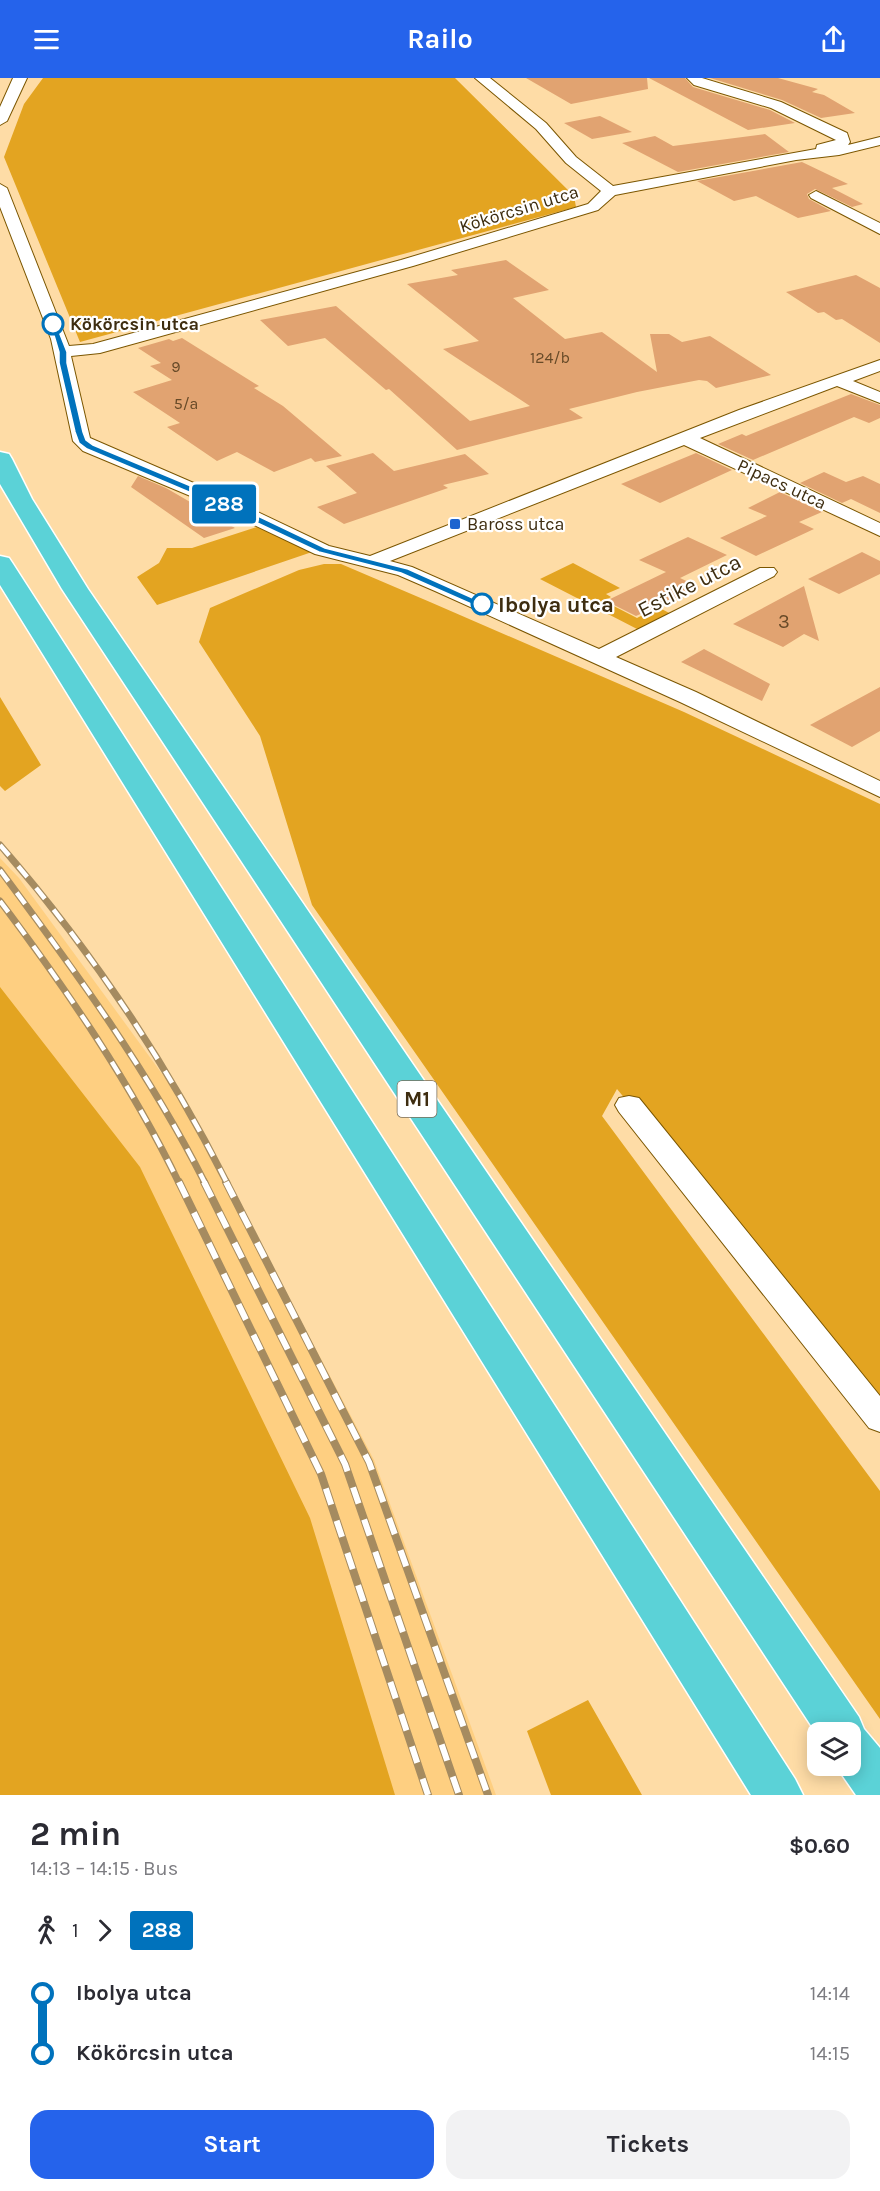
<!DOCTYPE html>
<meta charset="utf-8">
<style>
body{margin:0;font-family:Karla,sans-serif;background:#f2f2f3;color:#2b2b33;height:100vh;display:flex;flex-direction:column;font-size:22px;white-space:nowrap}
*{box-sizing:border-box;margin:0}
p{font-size:20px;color:#7c7c81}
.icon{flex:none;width:33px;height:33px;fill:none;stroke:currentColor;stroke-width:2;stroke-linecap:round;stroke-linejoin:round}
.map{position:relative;height:1717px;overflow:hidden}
.details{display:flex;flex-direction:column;background:#fff;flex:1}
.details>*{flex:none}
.badge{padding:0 12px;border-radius:4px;font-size:21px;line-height:39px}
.buttons{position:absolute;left:807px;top:1644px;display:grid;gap:12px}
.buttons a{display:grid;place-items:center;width:54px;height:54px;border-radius:12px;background:#fff;box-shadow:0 3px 15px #0003;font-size:30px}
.map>.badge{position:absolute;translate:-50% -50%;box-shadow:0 0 0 3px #fff}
.legs{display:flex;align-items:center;gap:9px;height:66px;padding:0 30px;font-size:20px}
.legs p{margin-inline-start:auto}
.summary{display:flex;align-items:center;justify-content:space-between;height:102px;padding:0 30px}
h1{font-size:33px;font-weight:700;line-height:45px}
.cta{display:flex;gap:12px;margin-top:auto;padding:12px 30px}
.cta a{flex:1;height:69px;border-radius:18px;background:#2563eb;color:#fff;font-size:24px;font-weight:700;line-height:69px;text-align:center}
.cta a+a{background:#f2f2f3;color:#2b2b33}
ul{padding:0 30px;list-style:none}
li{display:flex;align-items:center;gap:21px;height:60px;font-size:22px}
li i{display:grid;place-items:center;width:9px;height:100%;margin:0 8px;background:currentColor}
li i::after{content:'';width:15px;height:15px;margin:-8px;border:4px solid;border-radius:50%;background:#fff}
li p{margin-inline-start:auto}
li:first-child i{background:linear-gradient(#0000 50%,currentColor 0)}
li:last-child i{background:linear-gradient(currentColor 50%,#0000 0)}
header{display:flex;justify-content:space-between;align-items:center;height:78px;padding:0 30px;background:#2563eb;color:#fff;font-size:27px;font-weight:700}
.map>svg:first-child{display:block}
.built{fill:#fecf81}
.green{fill:#e3a421}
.building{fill:#e1a371}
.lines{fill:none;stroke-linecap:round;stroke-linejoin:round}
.street-casing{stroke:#7b5601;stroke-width:2}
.highway-casing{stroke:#fff;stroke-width:3}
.street{fill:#fff;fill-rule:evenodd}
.highway{fill:#5bd2d7;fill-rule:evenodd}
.rail-far1-casing{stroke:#a58b60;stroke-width:7}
.rail-casing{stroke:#a58b60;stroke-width:8}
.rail-far1{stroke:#fff;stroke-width:4.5;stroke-dasharray:14;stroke-linecap:butt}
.rail{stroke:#fff;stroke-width:6;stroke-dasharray:17;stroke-linecap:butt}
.line-1{fill:#0072bc;stroke:#fff;stroke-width:1.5}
.stop-1-dot{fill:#fff;stroke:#0072bc;stroke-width:3}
.poi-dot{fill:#1d64cf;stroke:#fff;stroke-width:2}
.labels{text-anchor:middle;stroke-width:4.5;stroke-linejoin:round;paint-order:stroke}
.far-number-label{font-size:16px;fill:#674a28}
.far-street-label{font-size:18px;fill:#3e2d10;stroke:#fff}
.far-stop-label{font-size:18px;font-weight:bold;fill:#3e2d10;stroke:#fff;text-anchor:start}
.far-poi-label{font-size:18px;fill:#3e2d10;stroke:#fff;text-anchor:start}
.number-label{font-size:20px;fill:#674a28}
.shield{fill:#fff;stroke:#786c58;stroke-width:1.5}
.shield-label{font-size:21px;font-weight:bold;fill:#3e2d10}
.street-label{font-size:22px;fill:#3e2d10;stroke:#fff}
.stop-label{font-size:22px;font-weight:bold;fill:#3e2d10;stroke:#fff;text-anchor:start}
</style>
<header><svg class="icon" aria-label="menu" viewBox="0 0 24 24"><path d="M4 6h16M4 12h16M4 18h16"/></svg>Railo<svg class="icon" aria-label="share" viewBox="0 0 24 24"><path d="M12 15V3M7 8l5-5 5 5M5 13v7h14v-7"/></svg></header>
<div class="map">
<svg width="880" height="1717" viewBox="0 0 880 1717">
<rect width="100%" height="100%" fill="#fedca6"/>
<path class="built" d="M 0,780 L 19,800 L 195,1041 L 374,1382 L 496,1717 L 368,1717 L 0,918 Z"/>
<path class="green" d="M 43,0 L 455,0 L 574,118 L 576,129 L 80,264 L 4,79 L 24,26 Z
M 257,449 L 312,474 L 157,527 L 137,499 L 159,485 L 167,470 L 192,470 Z
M 573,485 L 620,510 L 606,516 L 611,519 L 604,523 L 637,540 L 658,529 L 671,536 L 639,552 L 540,501 Z
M 324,486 L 341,486 L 430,524 L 684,634 L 880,726 L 880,1331 L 617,1011 L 602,1038 L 880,1413 L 880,1641 L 312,827 L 260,658 L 199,564 L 210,530 L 299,492 Z
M 0,619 L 41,687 L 5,713 L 0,708 Z
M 0,909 L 140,1089 L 310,1440 L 395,1717 L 0,1717 Z
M 588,1622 L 642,1717 L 551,1717 L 527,1653 Z"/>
<path class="building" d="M 526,0 L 647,0 L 648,11 L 571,26 Z
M 649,0 L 685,0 L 693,9 L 770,32 L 795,45 L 748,52 Z
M 710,0 L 778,0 L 818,11 L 812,14 L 824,17 L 855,35 L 821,40 L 782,22 Z
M 600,38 L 632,54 L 592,61 L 564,45 Z
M 765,56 L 789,74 L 678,94 L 622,65 L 655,58 L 673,68 Z
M 802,84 L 848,106 L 832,110 L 863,126 L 852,129 L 815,111 L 807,116 L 809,121 L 831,133 L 798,140 L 756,118 L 734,123 L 697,103 Z
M 506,182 L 549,212 L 513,220 L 565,261 L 602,254 L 657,294 L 650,256 L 669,256 L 682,264 L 710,258 L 771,297 L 716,310 L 707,303 L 699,302 L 637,314 L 569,331 L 583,340 L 457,372 L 389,311 L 386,312 L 325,260 L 288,268 L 260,242 L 336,228 L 470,343 L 530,328 L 443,271 L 479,263 L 407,206 L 458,197 L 451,192 Z
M 856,197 L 880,210 L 880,265 L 842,241 L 836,242 L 824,234 L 818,235 L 786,214 Z
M 182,260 L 259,308 L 254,310 L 283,328 L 342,378 L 315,384 L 311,380 L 274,394 L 237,374 L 217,383 L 167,349 L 180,345 L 133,314 L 172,302 L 150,288 L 161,285 L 138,270 L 169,261 L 173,263 Z
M 851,316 L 880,327 L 880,340 L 869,345 L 854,339 L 753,382 L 718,366 L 742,356 L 746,358 Z
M 373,375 L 394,393 L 465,376 L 489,396 L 443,407 L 448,410 L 344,446 L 317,429 L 357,415 L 326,388 Z
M 696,375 L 732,392 L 660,425 L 621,406 Z
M 824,394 L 846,404 L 863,398 L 880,406 L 880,435 L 851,421 L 842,425 L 800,405 Z
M 138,398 L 166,410 L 235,450 L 204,460 L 131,409 Z
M 780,414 L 822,434 L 799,444 L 814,451 L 756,478 L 720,460 L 767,438 L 748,430 Z
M 688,459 L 727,477 L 680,500 L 699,509 L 636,538 L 606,523 L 666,494 L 639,482 Z
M 862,474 L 880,483 L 880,496 L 839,516 L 808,501 Z
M 804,508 L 819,563 L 804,556 L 783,569 L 733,546 Z
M 704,571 L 770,606 L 762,623 L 681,584 Z
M 880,609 L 880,653 L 852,669 L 810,647 Z"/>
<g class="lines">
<defs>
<path id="street" d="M 13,0 L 27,0 L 7,43 L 0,47 L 0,29 Z
M 475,0 L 490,0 L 546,45 L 576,79 L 613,108 L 816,71 L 817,67 L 836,62 L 771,30 L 694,7 L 687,0 L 702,0 L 781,24 L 847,55 L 850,64 L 848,67 L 880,59 L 880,67 L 839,77 L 796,82 L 615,117 L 598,132 L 413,188 L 100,275 L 71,278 L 90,360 L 226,419 L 329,468 L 370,478 L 739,332 L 880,282 L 880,293 L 853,303 L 880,314 L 880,325 L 837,308 L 700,360 L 880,445 L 880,458 L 684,367 L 390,483 L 412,489 L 599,571 L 760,490 L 774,490 L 777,494 L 774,498 L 616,579 L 696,614 L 880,703 L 880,719 L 680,624 L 435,513 L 398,497 L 315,476 L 212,427 L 83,373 L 73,363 L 51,261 L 0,129 L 0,106 L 7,110 L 69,268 L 93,266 L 401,182 L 588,126 L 601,113 L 566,85 L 536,51 Z
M 816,113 L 880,145 L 880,156 L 811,120 L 809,117 Z
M 629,1018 L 639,1020 L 880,1318 L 880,1354 L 869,1350 L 619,1034 L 615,1027 L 619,1020 Z"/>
<path id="highway" d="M 0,374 L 9,376 L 12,381 L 32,421 L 88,511 L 859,1639 L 864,1651 L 880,1670 L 880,1717 L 856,1717 L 836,1688 L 850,1688 L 850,1654 L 818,1654 L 818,1658 L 62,511 L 0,406 Z
M 0,478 L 9,480 L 13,486 L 795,1701 L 803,1717 L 751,1717 L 0,507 Z"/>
</defs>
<use href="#street" class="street-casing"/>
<use href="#highway" class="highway-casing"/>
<use href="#street" class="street"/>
<use href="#highway" class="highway"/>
<defs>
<path id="rail-far1" d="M 0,767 C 89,869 166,984 227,1105
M 0,792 C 75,893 148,992 205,1105
M 0,823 C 67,912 130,1004 179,1105"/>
<path id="rail" d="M 179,1104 L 321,1396 L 428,1717
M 204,1104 L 345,1386 L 459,1717
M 226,1104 L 369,1384 L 488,1717"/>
</defs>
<use href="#rail-far1" class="rail-far1-casing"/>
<use href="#rail" class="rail-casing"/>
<use href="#rail-far1" class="rail-far1"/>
<use href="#rail" class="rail"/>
</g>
<path class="line-1" d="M 50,244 L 56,246 L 67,274 L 67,285 L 83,354 L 86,362 L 93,367 L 222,421 L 325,470 L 408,491 L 486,526 L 478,529 L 401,495 L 319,474 L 215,425 L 87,371 L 79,365 L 75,354 L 59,285 L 59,274 Z"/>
<g class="stop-1-dot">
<circle cx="53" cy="246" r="10"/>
<circle cx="482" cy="526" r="10"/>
</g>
<rect class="poi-dot" x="449" y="440" width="12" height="12" rx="3"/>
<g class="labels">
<g class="far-number-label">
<text x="550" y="285">124/b</text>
<text x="176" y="294">9</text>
<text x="186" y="331">5/a</text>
</g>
<g class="far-street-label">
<text transform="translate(519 131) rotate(-17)" y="6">Kökörcsin utca</text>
<text transform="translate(782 406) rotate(25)" y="6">Pipacs utca</text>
</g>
<g class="far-stop-label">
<text x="70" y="252">Kökörcsin utca</text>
</g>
<g class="far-poi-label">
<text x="467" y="452">Baross utca</text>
</g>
<g class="number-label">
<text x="784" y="550">3</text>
</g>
<rect class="shield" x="397.5" y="1003" width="39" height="36" rx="4.5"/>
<g class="shield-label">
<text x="417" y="1028">M1</text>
</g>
<g class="street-label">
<text transform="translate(689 507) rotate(-27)" y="8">Estike utca</text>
</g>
<g class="stop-label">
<text x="498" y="534">Ibolya utca</text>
</g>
</g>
</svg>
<div class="buttons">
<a><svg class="icon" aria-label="layers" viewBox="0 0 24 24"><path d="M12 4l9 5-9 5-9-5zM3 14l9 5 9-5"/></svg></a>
</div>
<b class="badge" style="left:224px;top:426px;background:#0072bc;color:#fff">288</b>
</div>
<section class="details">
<div class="summary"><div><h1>2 min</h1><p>14:13 – 14:15 · Bus</p></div><b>$0.60</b></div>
<div class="legs"><svg class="icon" aria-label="walk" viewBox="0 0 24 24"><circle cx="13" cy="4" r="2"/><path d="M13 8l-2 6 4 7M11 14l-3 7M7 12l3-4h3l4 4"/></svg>1<svg class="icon" aria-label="forward" viewBox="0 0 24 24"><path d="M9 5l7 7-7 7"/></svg><b class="badge" style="background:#0072bc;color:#fff">288</b></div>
<ul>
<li><i style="color:#0072bc"></i><b>Ibolya utca</b><p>14:14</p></li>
<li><i style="color:#0072bc"></i><b>Kökörcsin utca</b><p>14:15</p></li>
</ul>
<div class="cta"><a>Start</a><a>Tickets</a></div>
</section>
